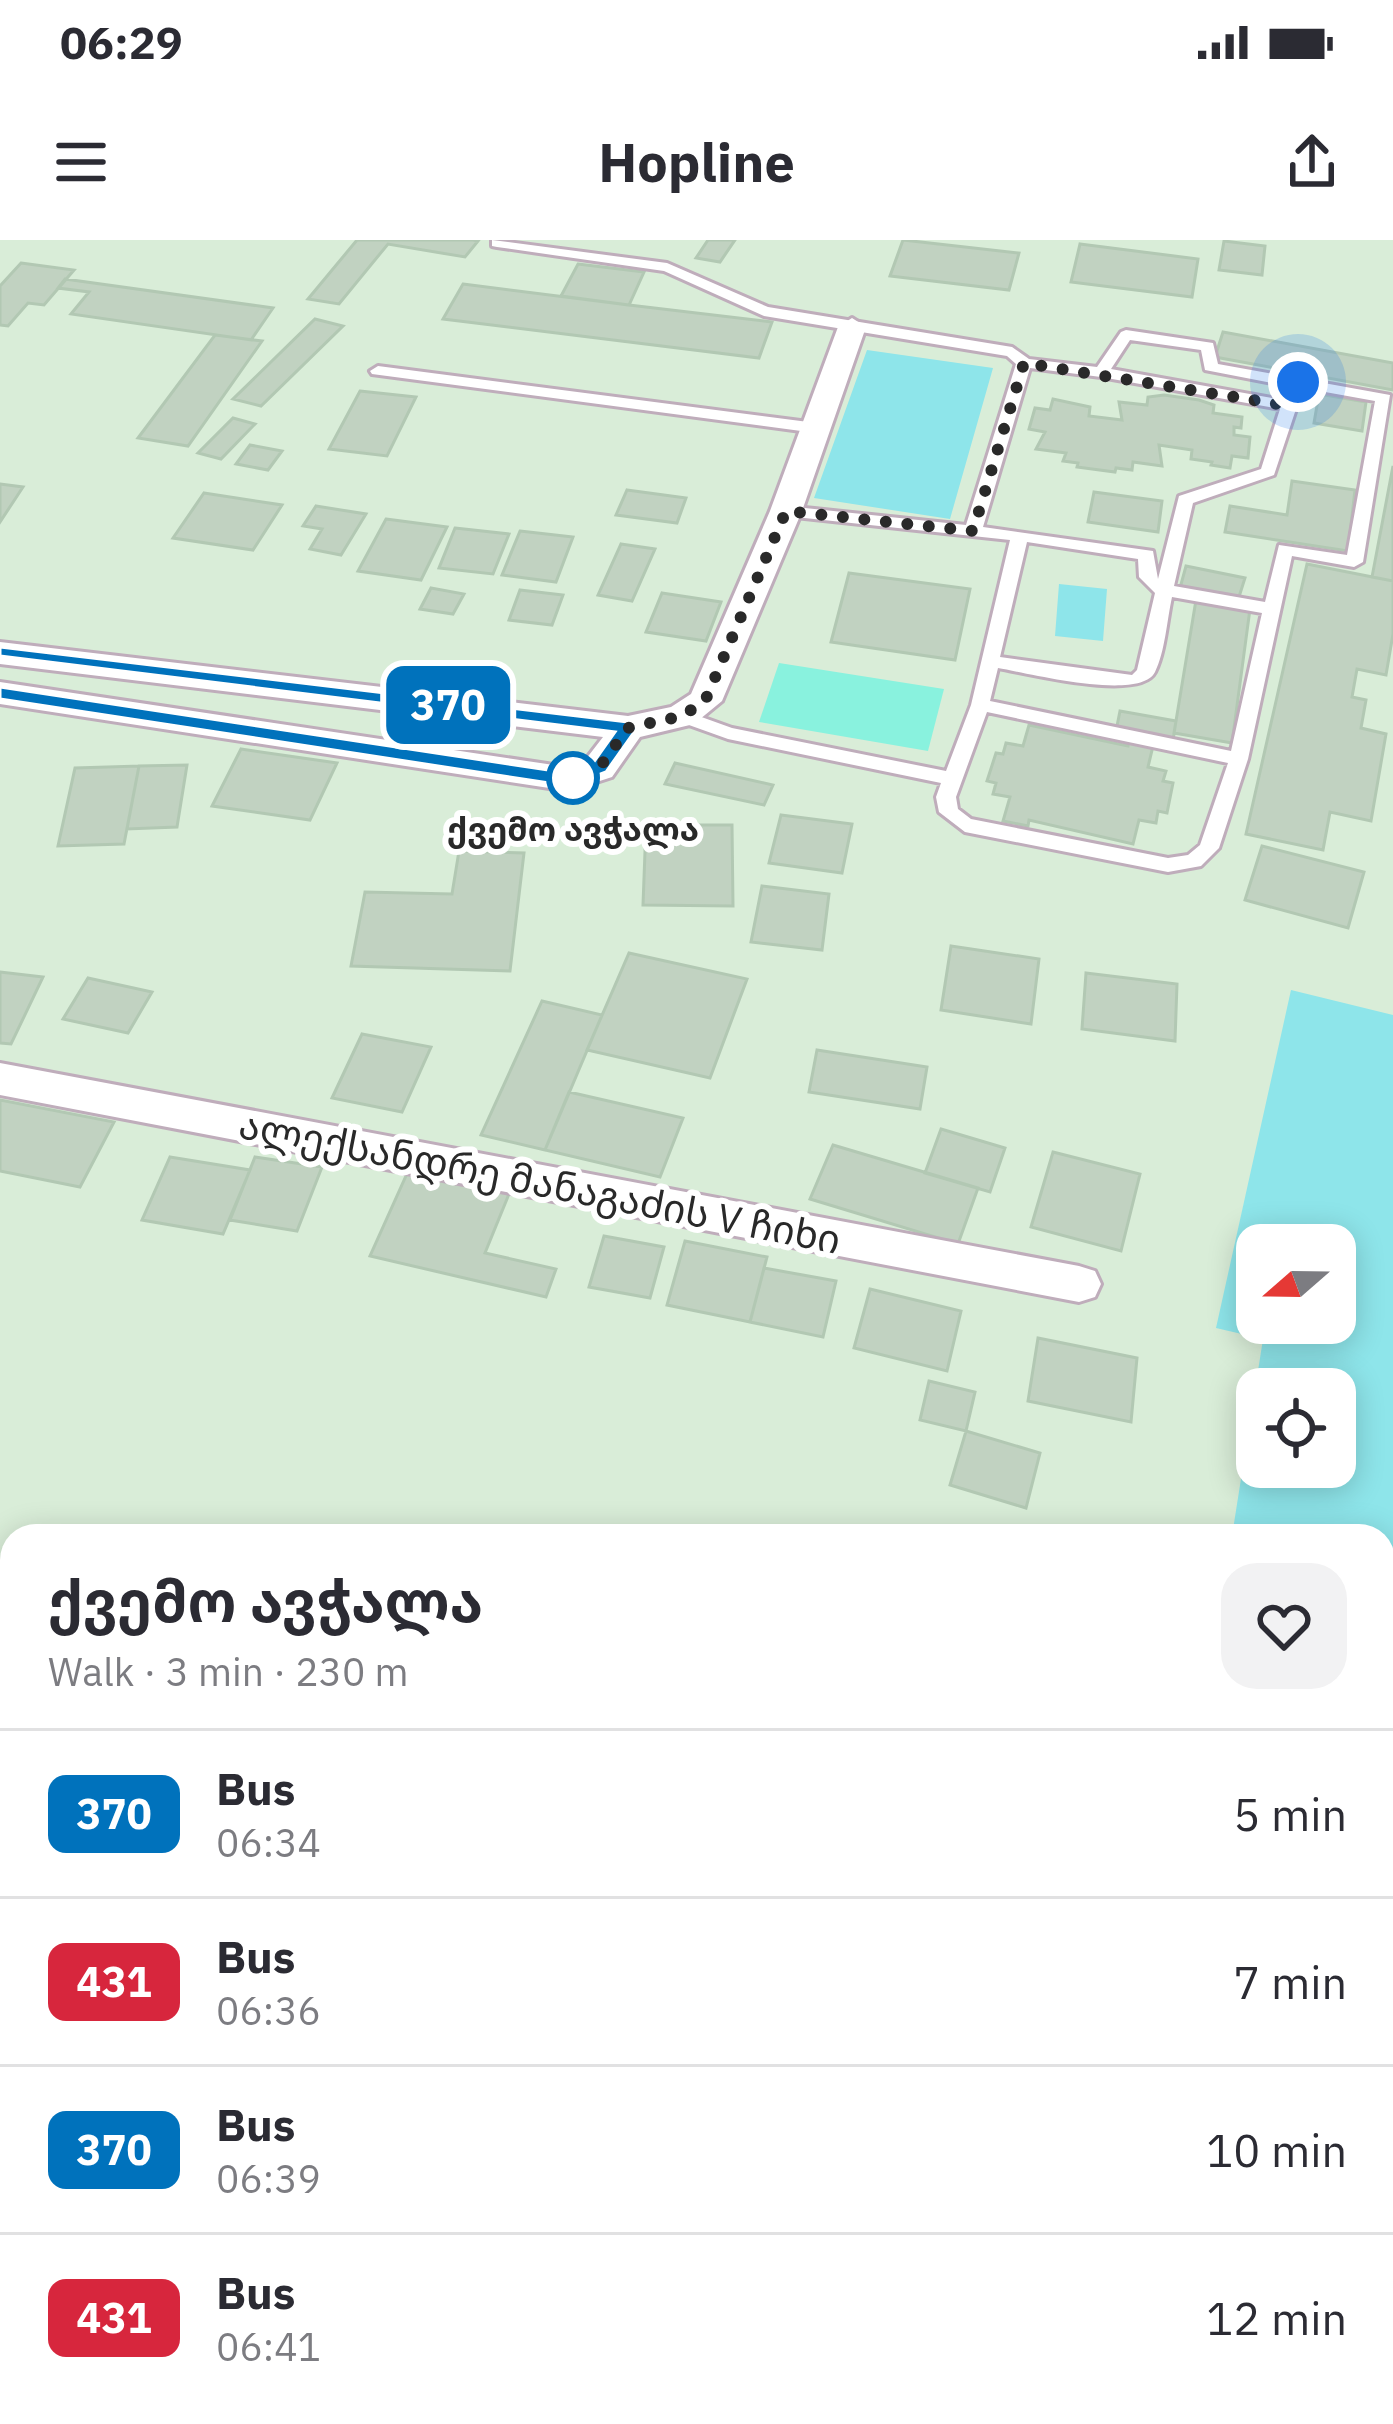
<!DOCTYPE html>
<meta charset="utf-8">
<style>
body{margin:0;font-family:"IBM Plex Sans","Noto Sans Georgian",sans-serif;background:#f2f2f3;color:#2b2b33;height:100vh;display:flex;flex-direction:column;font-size:45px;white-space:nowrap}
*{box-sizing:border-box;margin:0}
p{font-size:39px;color:#7c7c81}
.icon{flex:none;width:66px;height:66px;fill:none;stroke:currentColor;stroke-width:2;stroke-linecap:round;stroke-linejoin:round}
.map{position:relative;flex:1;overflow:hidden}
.panel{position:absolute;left:0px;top:1284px;width:1395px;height:900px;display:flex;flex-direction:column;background:#fff;border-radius:36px 36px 0 0;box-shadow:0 6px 30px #0003}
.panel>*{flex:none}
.badge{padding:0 24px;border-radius:18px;font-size:42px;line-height:78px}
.needle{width:78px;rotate:250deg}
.tools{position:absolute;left:1236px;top:984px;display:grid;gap:24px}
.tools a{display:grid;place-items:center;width:120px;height:120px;border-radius:24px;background:#fff;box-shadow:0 6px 30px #0003;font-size:60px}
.you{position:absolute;width:60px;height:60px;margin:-30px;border:9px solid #fff;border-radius:50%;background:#1a73e8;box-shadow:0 0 0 18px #1a73e833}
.map>.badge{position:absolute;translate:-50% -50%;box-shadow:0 0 0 6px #fff}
.round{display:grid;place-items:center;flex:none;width:126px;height:126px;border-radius:36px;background:#f2f2f3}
.overview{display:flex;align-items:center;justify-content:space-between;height:204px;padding:0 48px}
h1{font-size:57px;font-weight:700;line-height:90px}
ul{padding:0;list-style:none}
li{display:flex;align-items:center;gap:36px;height:168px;padding:0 48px;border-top:3px solid #e1e1e2}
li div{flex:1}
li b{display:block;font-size:45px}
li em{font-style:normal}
li .badge{min-width:132px;font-weight:700;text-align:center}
.status{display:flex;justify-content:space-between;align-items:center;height:84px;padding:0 60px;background:#fff;direction:ltr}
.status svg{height:33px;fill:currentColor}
header{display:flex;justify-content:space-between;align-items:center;height:156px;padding:0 48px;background:#fff;font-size:54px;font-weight:700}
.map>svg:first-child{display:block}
.green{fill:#8ee5ea;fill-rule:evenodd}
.pitch{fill:#89f2de}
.water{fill:#c55ffb}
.building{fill:#c1d2c1;stroke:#b2c8b3;stroke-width:3}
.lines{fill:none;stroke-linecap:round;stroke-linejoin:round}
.service-casing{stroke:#bfadbb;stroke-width:6}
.minor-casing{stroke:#bfadbb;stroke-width:6}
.service{fill:#fff;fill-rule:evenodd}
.minor{fill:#fff;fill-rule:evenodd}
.line{fill:#0072bc;stroke:#fff;stroke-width:3}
.walk{stroke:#292929;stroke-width:12;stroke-dasharray:0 21.6}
.stop-dot{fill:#fff;stroke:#0072bc;stroke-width:6}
.labels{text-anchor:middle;stroke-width:12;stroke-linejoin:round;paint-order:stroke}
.far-stop-label{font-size:33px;font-weight:bold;fill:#292929;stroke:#fff}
.street-label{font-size:39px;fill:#292929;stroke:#fff}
</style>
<div class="status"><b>06:29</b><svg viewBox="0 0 49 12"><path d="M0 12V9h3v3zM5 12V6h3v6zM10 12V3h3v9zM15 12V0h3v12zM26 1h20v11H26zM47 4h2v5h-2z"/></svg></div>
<header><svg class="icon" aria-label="menu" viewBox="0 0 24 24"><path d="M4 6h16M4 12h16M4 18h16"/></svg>Hopline<svg class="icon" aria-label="share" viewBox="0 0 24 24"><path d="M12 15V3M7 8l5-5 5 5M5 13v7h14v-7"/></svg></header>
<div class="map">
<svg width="1393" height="2184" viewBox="0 0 1393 2184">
<rect width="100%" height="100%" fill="#d9edd8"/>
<path class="green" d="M 867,110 L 993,128 L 950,279 L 814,258 Z
M 1059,344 L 1107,349 L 1103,401 L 1055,396 Z
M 1291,750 L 1393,775 L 1393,1698 L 1383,1701 L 1383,1296 L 1232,1296 L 1263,1099 L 1216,1088 ZM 1257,1005 L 1335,1005 L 1335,1083 L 1257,1083 ZM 1257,1149 L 1335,1149 L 1335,1227 L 1257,1227 Z
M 815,2172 L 1305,2172 L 1319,2184 L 813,2184 Z"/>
<path class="pitch" d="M 779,423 L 944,449 L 928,511 L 759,482 Z"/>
<path class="water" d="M 1393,1698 L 1393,2184 L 1319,2184 L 1305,2172 L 1383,2172 L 1383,1701 Z"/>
<path class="building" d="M 357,0 L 473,0 L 478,1 L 465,17 L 388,4 L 339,64 L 308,59 Z
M 708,0 L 735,0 L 720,22 L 696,18 Z
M 903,0 L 1019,13 L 1009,50 L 890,36 Z
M 1224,1 L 1265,6 L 1262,35 L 1219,30 Z
M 1080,4 L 1198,19 L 1192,57 L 1071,42 Z
M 21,23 L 74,30 L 44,65 L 28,63 L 8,86 L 0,85 L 0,46 Z
M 578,24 L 644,32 L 629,65 L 561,56 Z
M 65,39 L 273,68 L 251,100 L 71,74 L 89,52 L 58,48 Z
M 463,44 L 629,65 L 772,82 L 759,118 L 443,79 Z
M 315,79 L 343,86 L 261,166 L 233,159 Z
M 1223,92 L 1393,123 L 1393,150 L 1215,117 Z
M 215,95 L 262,101 L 188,206 L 138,198 Z
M 360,151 L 416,157 L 387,216 L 329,209 Z
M 1319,154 L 1366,162 L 1362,191 L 1314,183 Z
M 1164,155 L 1199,160 L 1214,165 L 1213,173 L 1242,177 L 1241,188 L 1234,187 L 1234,195 L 1250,197 L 1248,218 L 1232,216 L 1230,228 L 1211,225 L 1212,222 L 1191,219 L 1192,210 L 1159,205 L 1162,226 L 1133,222 L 1132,230 L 1116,228 L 1115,232 L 1077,227 L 1078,223 L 1063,221 L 1066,213 L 1036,209 L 1045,192 L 1029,189 L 1035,168 L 1050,170 L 1053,159 L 1090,167 L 1089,176 L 1122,180 L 1119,162 L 1147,165 L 1148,157 Z
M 233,178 L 255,184 L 221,219 L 198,213 Z
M 250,205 L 282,211 L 268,230 L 236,224 Z
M 1393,226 L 1393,341 L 1372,337 Z
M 1292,241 L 1355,250 L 1348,311 L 1225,292 L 1230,266 L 1287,275 Z
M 0,244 L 23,247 L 0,282 Z
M 627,250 L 686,258 L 677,283 L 616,275 Z
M 1094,252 L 1162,261 L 1158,292 L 1088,282 Z
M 204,253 L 282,265 L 253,310 L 173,298 Z
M 316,266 L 366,274 L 341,315 L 310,309 L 322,289 L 303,286 Z
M 386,279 L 447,287 L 421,340 L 358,331 Z
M 455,288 L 509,294 L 493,334 L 439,328 Z
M 520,291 L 573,297 L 556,342 L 502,335 Z
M 621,304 L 655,309 L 632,361 L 598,355 Z
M 1307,324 L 1393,341 L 1393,394 L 1386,435 L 1357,429 L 1352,457 L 1366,460 L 1361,488 L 1386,494 L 1371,581 L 1330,572 L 1323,610 L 1246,594 Z
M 1186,326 L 1245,338 L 1238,360 L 1180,348 Z
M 849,333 L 970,349 L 955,420 L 831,402 Z
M 431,348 L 464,354 L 453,374 L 420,369 Z
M 520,350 L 563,355 L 552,385 L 509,380 Z
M 662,353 L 721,362 L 706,401 L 646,392 Z
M 1196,360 L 1250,369 L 1232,503 L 1174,493 Z
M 1120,471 L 1176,481 L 1173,500 L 1116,491 Z
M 1029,485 L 1128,506 L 1129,501 L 1153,506 L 1148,527 L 1166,531 L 1163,541 L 1173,543 L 1167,573 L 1158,571 L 1156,583 L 1139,580 L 1133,604 L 1029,580 L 1028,586 L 1003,581 L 1010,557 L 993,554 L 996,543 L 987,541 L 996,513 L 1003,514 L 1006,503 L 1023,506 Z
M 241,509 L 337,523 L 310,580 L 212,566 Z
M 675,523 L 773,545 L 764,565 L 665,544 Z
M 187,525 L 177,587 L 127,589 L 139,526 Z
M 139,526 L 124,604 L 58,606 L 75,528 Z
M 781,575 L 852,584 L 842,633 L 769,623 Z
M 646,585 L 732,585 L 733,666 L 643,665 Z
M 1262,606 L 1364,632 L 1348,688 L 1245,660 Z
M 459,611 L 524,613 L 510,731 L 351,726 L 365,652 L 452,654 Z
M 762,646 L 829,654 L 822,710 L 751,702 Z
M 951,706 L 1039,719 L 1031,784 L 941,770 Z
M 629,713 L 747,739 L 710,838 L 587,810 Z
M 0,732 L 43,737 L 11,804 L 0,803 Z
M 1086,733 L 1177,744 L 1175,801 L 1082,789 Z
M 88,738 L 152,752 L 128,793 L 63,779 Z
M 542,761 L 602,775 L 545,910 L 481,895 Z
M 362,794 L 431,807 L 402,872 L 332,858 Z
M 817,810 L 927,827 L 920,869 L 809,852 Z
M 569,852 L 683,878 L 660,937 L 545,910 Z
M 0,860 L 114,882 L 80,947 L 0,931 Z
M 941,889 L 1005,908 L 990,952 L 925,933 Z
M 833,905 L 978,948 L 958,1004 L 810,959 Z
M 1053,912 L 1140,934 L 1121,1011 L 1031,987 Z
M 170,917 L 250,930 L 223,994 L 142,980 Z
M 255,917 L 322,927 L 297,991 L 230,980 Z
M 410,927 L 511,949 L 485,1013 L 556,1029 L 546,1057 L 370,1016 Z
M 604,996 L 664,1007 L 650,1058 L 589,1047 Z
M 685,1001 L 767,1017 L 750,1082 L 667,1065 Z
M 764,1028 L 836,1041 L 823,1097 L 750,1082 Z
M 870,1049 L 961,1071 L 947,1131 L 854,1108 Z
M 1038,1098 L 1137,1118 L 1131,1182 L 1028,1161 Z
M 929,1141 L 975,1152 L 966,1191 L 920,1180 Z
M 966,1191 L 1040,1213 L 1026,1268 L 950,1245 Z
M 0,1338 L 12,1340 L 12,1461 L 0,1458 Z
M 336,2172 L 432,2172 L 430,2184 L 333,2184 Z"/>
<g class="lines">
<defs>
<path id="service" d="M 492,0 L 667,23 L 768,67 L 1012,107 L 1029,119 L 1097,127 L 1121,92 L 1126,90 L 1213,103 L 1218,124 L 1390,155 L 1363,322 L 1354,327 L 1292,316 L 1248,519 L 1219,608 L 1201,626 L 1168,632 L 965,592 L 939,572 L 936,557 L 941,543 L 728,499 L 675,480 L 673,476 L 682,470 L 732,488 L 946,531 L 971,465 L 1010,300 L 786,276 L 778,271 L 786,266 L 966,285 L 1016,124 L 1007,116 L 764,76 L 664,31 L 497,7 L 492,6 ZM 1130,100 L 1201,110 L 1205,130 L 1288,146 L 1283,160 L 1111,129 ZM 1030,128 L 1101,137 L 1280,169 L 1261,229 L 1179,256 L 1158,339 L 1153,311 L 983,287 ZM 1303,148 L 1375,161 L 1347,315 L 1279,305 L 1265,362 L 1174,346 L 1193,263 L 1274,235 ZM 1027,302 L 1138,319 L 1139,337 L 1155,353 L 1137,430 L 1132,435 L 1000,417 ZM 1172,357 L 1262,373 L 1231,511 L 990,461 L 998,428 C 1028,433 1140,462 1155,432 C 1165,412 1167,380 1172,357 ZM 987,472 L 1228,523 L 1200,605 L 1188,615 L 1168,618 L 971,579 L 958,569 L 956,557 Z
M 378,126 L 816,183 L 824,188 L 816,193 L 372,134 L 370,131 Z"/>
<path id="minor" d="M 852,78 L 866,87 L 802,271 L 722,461 L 694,484 L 640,497 L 612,537 L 569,551 L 0,464 L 0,442 L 567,527 L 586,519 L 603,497 L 0,424 L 0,402 L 628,476 L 671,467 L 691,454 L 770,271 L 838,87 Z
M 0,823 L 1079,1026 L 1095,1031 L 1101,1044 L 1095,1057 L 1079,1062 L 0,855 Z
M 0,1486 L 12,1488 L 12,1538 L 0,1536 Z"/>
</defs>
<use href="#service" class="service-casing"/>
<use href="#minor" class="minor-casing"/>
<use href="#service" class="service"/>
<use href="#minor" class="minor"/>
</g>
<path class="line" d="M 0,407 L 628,482 L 637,488 L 606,532 L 569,546 L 0,459 L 0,447 L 568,533 L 593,523 L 615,492 L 0,416 Z"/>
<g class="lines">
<path class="walk" d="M 573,538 L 569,539 L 599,528 L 628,488 L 682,476 L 705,461 L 786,271 L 973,291 L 1024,123 L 1290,166 L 1298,142"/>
</g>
<circle class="stop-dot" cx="573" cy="538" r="24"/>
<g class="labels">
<g class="far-stop-label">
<text x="573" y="601">ქვემო ავჭალა</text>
</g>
<g class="street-label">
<text transform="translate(540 942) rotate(11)" y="14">ალექსანდრე მანაგაძის V ჩიხი</text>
</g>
</g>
</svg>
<div class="tools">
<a><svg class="needle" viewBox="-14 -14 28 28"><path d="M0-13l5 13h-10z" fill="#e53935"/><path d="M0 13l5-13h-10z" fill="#7c7c81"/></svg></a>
<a><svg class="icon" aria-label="locate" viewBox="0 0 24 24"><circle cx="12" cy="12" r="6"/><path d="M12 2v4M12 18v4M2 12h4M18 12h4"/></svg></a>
</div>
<div class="you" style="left:1298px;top:142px"></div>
<b class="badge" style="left:448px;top:465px;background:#0072bc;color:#fff">370</b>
<section class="panel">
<div class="overview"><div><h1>ქვემო ავჭალა</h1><p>Walk · 3 min · 230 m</p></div><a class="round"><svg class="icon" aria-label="heart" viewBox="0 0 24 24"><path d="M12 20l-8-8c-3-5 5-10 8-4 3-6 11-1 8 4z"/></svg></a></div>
<ul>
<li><span class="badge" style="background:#0072bc;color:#fff">370</span><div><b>Bus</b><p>06:34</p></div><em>5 min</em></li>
<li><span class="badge" style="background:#d7263d;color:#fff">431</span><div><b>Bus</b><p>06:36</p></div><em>7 min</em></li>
<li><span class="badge" style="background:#0072bc;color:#fff">370</span><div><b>Bus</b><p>06:39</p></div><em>10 min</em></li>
<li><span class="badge" style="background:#d7263d;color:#fff">431</span><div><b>Bus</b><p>06:41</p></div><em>12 min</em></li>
</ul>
</section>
</div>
